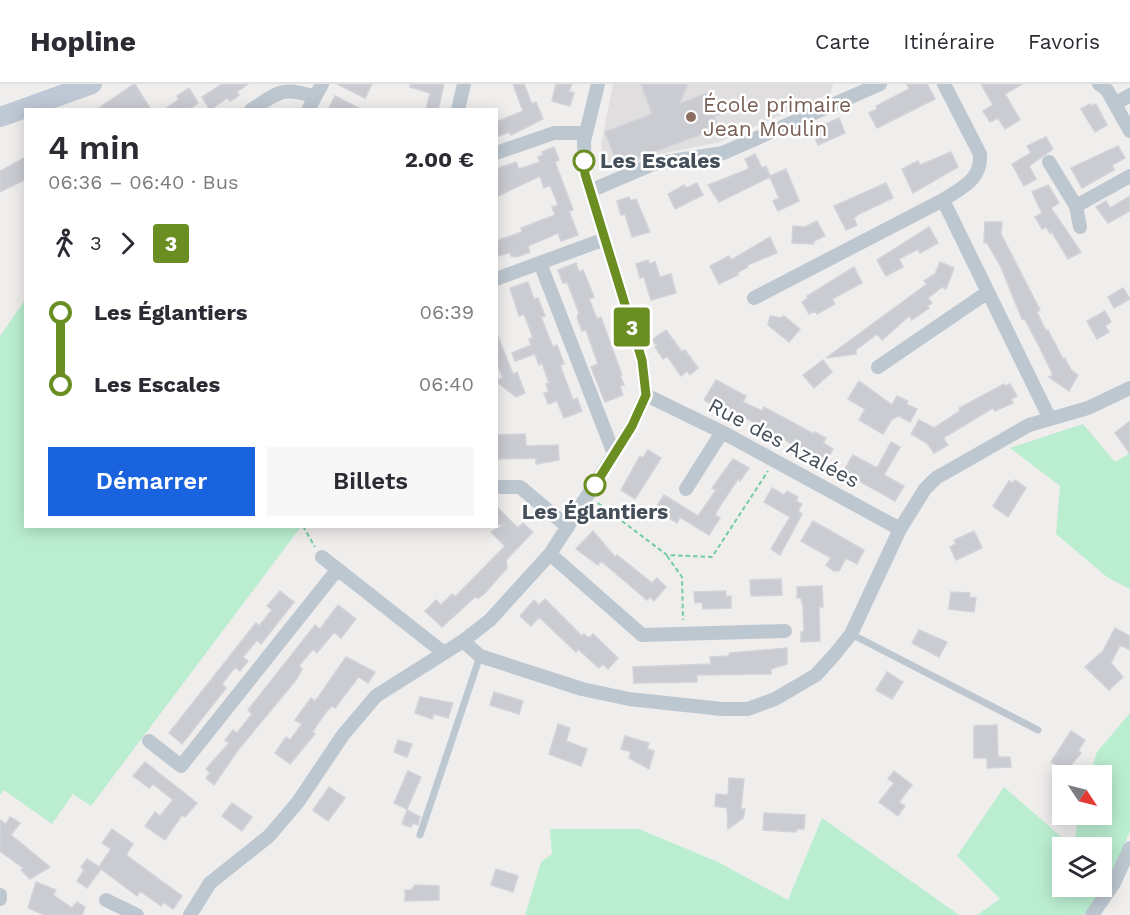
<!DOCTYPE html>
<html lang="fr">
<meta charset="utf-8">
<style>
body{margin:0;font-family:"Work Sans",sans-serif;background:#f7f7f7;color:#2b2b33;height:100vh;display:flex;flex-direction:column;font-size:22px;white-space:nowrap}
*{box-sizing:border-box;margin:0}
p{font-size:20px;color:#7c7c81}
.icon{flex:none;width:33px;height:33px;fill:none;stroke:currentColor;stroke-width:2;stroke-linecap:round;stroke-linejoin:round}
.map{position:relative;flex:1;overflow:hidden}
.side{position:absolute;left:24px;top:24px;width:474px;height:420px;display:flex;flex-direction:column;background:#fff;border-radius:0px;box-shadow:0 3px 15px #0003}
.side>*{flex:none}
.badge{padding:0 12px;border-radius:4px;font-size:21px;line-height:39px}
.needle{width:39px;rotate:125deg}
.fabs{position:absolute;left:1052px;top:681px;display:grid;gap:12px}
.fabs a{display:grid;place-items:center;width:60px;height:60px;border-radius:0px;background:#fff;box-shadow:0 3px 15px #0003;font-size:30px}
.map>.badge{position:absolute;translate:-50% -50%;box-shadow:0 0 0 3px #fff}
.legs{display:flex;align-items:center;gap:9px;height:66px;padding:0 24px;font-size:20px}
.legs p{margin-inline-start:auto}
.summary{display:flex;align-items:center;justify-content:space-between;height:102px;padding:0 24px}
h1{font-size:33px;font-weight:600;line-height:45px}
.action{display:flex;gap:12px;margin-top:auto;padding:12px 24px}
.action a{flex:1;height:69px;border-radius:0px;background:#1964de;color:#fff;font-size:24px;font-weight:600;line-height:69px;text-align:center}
.action a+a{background:#f7f7f7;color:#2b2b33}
ul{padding:0 24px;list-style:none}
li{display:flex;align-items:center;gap:21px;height:72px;font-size:22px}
li i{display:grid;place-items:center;width:9px;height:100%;margin:0 8px;background:currentColor}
li i::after{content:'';width:15px;height:15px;margin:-8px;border:4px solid;border-radius:50%;background:#fff}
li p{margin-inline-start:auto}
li:first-child i{background:linear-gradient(#0000 50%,currentColor 0)}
li:last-child i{background:linear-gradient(currentColor 50%,#0000 0)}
header{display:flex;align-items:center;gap:36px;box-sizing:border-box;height:84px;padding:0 30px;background:#fff;border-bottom:2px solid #e1e1e2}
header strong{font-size:28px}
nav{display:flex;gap:33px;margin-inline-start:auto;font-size:21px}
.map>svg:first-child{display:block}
.education{fill:#e1dedf}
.green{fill:#bbeed1}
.building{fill:#caccd2;stroke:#d1d3d9;stroke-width:1.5}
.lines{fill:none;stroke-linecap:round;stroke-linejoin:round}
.path{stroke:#73cca5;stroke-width:2;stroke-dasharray:4.5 3;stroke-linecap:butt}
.lane{stroke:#bdc7d0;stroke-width:7}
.street{stroke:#bdc7d0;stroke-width:14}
.secondary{stroke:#bfc9d6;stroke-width:20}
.line-1-casing{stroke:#fff;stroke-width:14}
.line-1{stroke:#6b8e23;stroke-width:9}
.education-dot{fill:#8d6e63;stroke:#fff;stroke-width:2}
.stop-1-dot{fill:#fff;stroke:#6b8e23;stroke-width:3}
.labels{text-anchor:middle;stroke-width:5;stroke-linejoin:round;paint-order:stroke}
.education-label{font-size:21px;fill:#785e54;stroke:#fff;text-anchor:start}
.stop-label{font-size:21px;font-weight:bold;fill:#454f5a;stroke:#fff;text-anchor:start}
.street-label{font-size:21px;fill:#454f5a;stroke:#fff}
</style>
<header>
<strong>Hopline</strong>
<nav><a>Carte</a><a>Itinéraire</a><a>Favoris</a></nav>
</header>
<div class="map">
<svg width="1130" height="831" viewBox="0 0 1130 831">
<rect width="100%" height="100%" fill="#f0eded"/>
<path class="education" d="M 613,0 L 833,0 L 831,9 L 720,58 L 651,72 L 618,86 L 602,75 L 601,61 Z"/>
<path class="green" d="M 25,216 L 26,442 L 300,444 L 91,722 L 73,710 L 52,740 L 4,706 L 0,711 L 0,252 Z
M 1083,340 L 1115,378 L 1130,369 L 1130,505 L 1107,493 L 1056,450 L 1060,402 L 1010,364 Z
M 1130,629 L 1130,747 L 1110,794 L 1084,831 L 977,831 L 1000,815 L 957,772 L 1004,703 L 1073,763 L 1062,764 L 1062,802 L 1101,802 L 1101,764 L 1074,763 L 1078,731 L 1101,730 L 1101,692 L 1090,691 L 1097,668 Z
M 822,734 L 959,831 L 525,831 L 541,778 L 552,770 L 550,745 L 639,745 L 718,778 L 788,816 Z"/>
<path class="building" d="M 135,0 L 151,26 L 96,26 L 134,0 Z
M 222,0 L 248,0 L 237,8 L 239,11 L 234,15 L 230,17 L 227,14 L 210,26 L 202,13 Z
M 337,0 L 372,0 L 365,14 Z
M 410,0 L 444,0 L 438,26 L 426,26 L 430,9 L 410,3 Z
M 513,0 L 524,0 L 532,20 L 536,18 L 543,35 L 511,51 L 510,48 L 496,53 L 496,38 L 523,27 Z
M 556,0 L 572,0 L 569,7 L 574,9 L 570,22 L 552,17 Z
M 641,0 L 688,0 L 679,20 L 710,8 L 720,30 L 714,33 L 719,43 L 618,82 L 605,48 L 652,30 Z
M 907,0 L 927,0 L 935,15 L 877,44 L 869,29 L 877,25 L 876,22 L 909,5 Z
M 981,0 L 1022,0 L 1005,10 L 1020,36 L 1005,45 L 998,34 L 990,38 L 983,27 L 993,21 Z
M 189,4 L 198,19 L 188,26 L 164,26 L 179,15 L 177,12 Z
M 335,12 L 362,26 L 328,26 Z
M 1090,20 L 1092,22 L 1096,20 L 1107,41 L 1095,48 L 1081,25 Z
M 839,34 L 845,49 L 818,61 L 812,46 Z
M 1046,53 L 1053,65 L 1029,82 L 1036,95 L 1024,102 L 1012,80 L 1031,69 L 1027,62 Z
M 1118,62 L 1125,74 L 1112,81 L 1114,86 L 1082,104 L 1071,84 Z
M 554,63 L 559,76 L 555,78 L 573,126 L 569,127 L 578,151 L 561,157 L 558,149 L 528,162 L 530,168 L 517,173 L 511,172 L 510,168 L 496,173 L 496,157 L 522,148 L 521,144 L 555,131 L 552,123 L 558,121 L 550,101 L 544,104 L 540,92 L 496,113 L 496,85 L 516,78 L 519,85 L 540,78 L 538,73 L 543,71 L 542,68 Z
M 951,68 L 958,83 L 913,109 L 902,85 L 918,77 L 920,81 Z
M 755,70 L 762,84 L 766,82 L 770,92 L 786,85 L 799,117 L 778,127 L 773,117 L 779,114 L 770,93 L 719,118 L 708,101 L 746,86 L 749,84 L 745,75 Z
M 26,73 L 26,95 L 0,108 L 0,87 Z
M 697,99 L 703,111 L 675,125 L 668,110 L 684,101 L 686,104 Z
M 886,99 L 893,114 L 859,130 L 854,134 L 857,141 L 846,146 L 834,122 Z
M 1048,101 L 1059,119 L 1051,124 L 1081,168 L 1068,175 L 1052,148 L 1050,149 L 1046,143 L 1042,145 L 1035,133 L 1042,129 L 1032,108 Z
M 1130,112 L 1130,127 L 1108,139 L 1096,123 L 1106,117 L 1110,124 Z
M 629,113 L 631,117 L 636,115 L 650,148 L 632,153 L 625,130 L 621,131 L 617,117 Z
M 817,137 L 825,152 L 814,157 L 814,160 L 792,159 L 793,142 L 805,143 Z
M 985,138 L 1002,138 L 1001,150 L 1040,226 L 1037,228 L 1046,247 L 1048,246 L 1063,275 L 1065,274 L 1071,286 L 1078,291 L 1069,307 L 1049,293 L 1053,291 L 1040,264 L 1024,234 L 1022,235 L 1000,181 L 987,159 L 984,159 Z
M 929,143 L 938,159 L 920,169 L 918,165 L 899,175 L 903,183 L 886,192 L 877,176 Z
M 770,153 L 777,169 L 747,181 L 748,183 L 737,189 L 738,191 L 719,200 L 710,182 L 729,172 L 731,176 Z
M 648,176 L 649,180 L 655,178 L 660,193 L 671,190 L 676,209 L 651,216 L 644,193 L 640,194 L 636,180 Z
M 940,178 L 954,184 L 946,205 L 942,203 L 928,214 L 932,219 L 927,222 L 929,224 L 912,236 L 909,232 L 882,256 L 877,250 L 856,266 L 856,270 L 826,274 L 927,200 L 924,197 L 935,190 Z
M 576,179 L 579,188 L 583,186 L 594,213 L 589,215 L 597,235 L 601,233 L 622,291 L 620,292 L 624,301 L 620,302 L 623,311 L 605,318 L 591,283 L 598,280 L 586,246 L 582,247 L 577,233 L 579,229 L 567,198 L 563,199 L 558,186 Z
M 854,183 L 862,199 L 832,215 L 835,220 L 817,230 L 815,227 L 809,230 L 802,218 L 808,214 L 807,212 Z
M 528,198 L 534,215 L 538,214 L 545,232 L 541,233 L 553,263 L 557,261 L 564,280 L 560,281 L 573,316 L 577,314 L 582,327 L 564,334 L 557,317 L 548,320 L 544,309 L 549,308 L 546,300 L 549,299 L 542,279 L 539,281 L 535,270 L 515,277 L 512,269 L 531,261 L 529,255 L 533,254 L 524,230 L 519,232 L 510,204 Z
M 1123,204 L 1130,215 L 1114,224 L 1108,213 Z
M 1105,227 L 1111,238 L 1105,242 L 1109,248 L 1097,255 L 1087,237 Z
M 770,232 L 781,234 L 784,232 L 800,245 L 789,258 L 768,241 Z
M 666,246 L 682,268 L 685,266 L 698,284 L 690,291 L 687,287 L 681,292 L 667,272 L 663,275 L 655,263 L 657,262 L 652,256 Z
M 497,250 L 513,290 L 517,288 L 525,309 L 516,313 L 496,297 L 503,294 L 496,277 Z
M 823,276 L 832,288 L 814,304 L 803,291 Z
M 716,296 L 746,312 L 743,318 L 762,327 L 764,323 L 814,350 L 815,348 L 826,354 L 823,359 L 833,365 L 824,382 L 782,354 L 770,348 L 768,351 L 755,344 L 757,340 L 724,322 L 720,319 L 717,323 L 704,316 Z
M 859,297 L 892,321 L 897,312 L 908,317 L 906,320 L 917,325 L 910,338 L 899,332 L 892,335 L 883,350 L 859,336 L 865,325 L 848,315 Z
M 1004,300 L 1005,302 L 1010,300 L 1017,312 L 1011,315 L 1013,319 L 995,327 L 993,324 L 943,354 L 948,361 L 934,369 L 927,359 L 911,350 L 919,336 L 934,344 L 960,327 L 959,324 Z
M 1130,337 L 1130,370 L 1115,349 Z
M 525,350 L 526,362 L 558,361 L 559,376 L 536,380 L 536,374 L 496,375 L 496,351 Z
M 891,358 L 900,363 L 884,391 L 904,402 L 895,417 L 843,388 L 853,371 L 877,384 Z
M 648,366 L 661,374 L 635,415 L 621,406 L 640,372 L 643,374 Z
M 733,375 L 749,384 L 740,397 L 738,395 L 718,425 L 715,431 L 720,434 L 709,451 L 680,433 L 677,439 L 655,425 L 664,411 L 698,432 L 716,406 L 712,404 Z
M 1015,396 L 1026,404 L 1008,433 L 993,422 L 1009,397 L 1013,399 Z
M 772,404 L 784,411 L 787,407 L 798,413 L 796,417 L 802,420 L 798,427 L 802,430 L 780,471 L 771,465 L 790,433 L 764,418 Z
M 496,422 L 518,444 L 523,439 L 533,448 L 506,476 L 507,484 L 485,509 L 479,514 L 475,513 L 442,543 L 425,527 L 436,516 L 441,521 L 452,510 L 455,513 L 505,462 L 491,448 L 506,440 L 496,441 Z
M 813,437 L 864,466 L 857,480 L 846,474 L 839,487 L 834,487 L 826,481 L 831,474 L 801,457 Z
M 593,447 L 615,473 L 617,471 L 652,499 L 657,494 L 666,503 L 654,517 L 650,513 L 647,516 L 601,477 L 598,481 L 576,465 Z
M 974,447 L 982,464 L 956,476 L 950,463 L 956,460 L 954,456 Z
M 781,495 L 782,511 L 751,512 L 750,496 Z
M 822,502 L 823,523 L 819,523 L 820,557 L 801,558 L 801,548 L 804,548 L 803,523 L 801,514 L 797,514 L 797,503 Z
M 280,507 L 294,518 L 261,560 L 257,556 L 243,573 L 248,577 L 240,587 L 235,583 L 222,600 L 226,604 L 182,660 L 169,649 L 256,539 L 259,542 L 272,526 L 267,522 Z
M 726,507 L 726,513 L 731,512 L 731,524 L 703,525 L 702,518 L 695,519 L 694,508 Z
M 951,508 L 970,509 L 969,513 L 976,514 L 974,528 L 949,525 Z
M 545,515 L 582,552 L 584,550 L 589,554 L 593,550 L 618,574 L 608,585 L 603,580 L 599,584 L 578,565 L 576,568 L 539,533 L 531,542 L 520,532 L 534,516 L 539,521 Z
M 338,521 L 356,535 L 341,554 L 334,548 L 317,569 L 313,565 L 299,582 L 302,585 L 296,596 L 238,666 L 214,701 L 206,694 L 210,689 L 206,685 L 229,659 L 225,656 L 233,646 L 237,649 L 252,630 L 248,626 L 315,541 L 320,545 Z
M 1115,544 L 1130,552 L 1130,566 L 1120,561 L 1111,579 L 1123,593 L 1109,606 L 1085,583 L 1103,567 Z
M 919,546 L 947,558 L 939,573 L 912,559 Z
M 787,564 L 787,580 L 771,585 L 771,590 L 697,591 L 697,598 L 634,599 L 633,583 L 711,580 L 710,573 L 728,572 L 730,569 Z
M 346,573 L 375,588 L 368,599 L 359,593 L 357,595 L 335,624 L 332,622 L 327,627 L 312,648 L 315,650 L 290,680 L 275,669 L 286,653 L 290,656 L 302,640 L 295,636 L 311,614 L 315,617 L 319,612 Z
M 887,588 L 903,598 L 892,615 L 876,606 Z
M 494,608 L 523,617 L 519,630 L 490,621 Z
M 420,613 L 453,619 L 448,634 L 434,630 L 432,635 L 415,629 Z
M 558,640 L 570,644 L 566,657 L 587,665 L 581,682 L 549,670 Z
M 997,641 L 998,673 L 1010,673 L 1011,683 L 987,684 L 987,674 L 974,674 L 974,642 Z
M 1071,647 L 1085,656 L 1078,667 L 1081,669 L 1066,687 L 1051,678 Z
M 625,652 L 649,659 L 647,665 L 654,667 L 649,685 L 629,674 L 631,668 L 621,665 Z
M 398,656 L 412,660 L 407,673 L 394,668 Z
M 145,678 L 197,719 L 185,733 L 182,731 L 165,756 L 145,742 L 155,728 L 160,732 L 173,716 L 153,700 L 149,704 L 133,692 Z
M 408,687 L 421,693 L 407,725 L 394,719 Z
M 894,687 L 912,701 L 899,718 L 905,722 L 898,732 L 879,718 L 894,699 L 888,695 Z
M 729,694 L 744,695 L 741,725 L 745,725 L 743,734 L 728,745 L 727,724 L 715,722 L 716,710 L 728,711 Z
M 329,703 L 345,714 L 328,737 L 313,726 Z
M 232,719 L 252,733 L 242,747 L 222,732 Z
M 407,726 L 420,733 L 418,741 L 413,739 L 411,743 L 402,740 Z
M 764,729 L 805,731 L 804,745 L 796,745 L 796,748 L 763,746 Z
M 10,733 L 20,739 L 11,751 L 50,783 L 30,795 L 21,786 L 23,784 L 0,767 L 0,736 L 6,740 Z
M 112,745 L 133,760 L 126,771 L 182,812 L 173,825 L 163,818 L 161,822 L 140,807 L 137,812 L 101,785 L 87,804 L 77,797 L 84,786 L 81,783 L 87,775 L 99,783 L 111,765 L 102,759 Z
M 496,785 L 518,792 L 513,808 L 491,801 Z
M 36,798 L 56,806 L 53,811 L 72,824 L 77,818 L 85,823 L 82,831 L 45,831 L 28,824 Z
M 415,801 L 439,802 L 439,816 L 405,817 L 405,806 L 411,806 Z"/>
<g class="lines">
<path class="path" d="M 598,419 L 667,471 L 712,473 L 768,387
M 303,442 L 315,463
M 667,472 L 682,493 L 683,536"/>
<path class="lane" d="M 851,550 L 1038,646
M 420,751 L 480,572"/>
<path class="street" d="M 944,0 L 980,70 C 982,96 961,104 943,116 L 1050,335
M 1099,0 L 1107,6 L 1130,47
M 1115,20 L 1130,11
M 251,26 C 279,8 282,2 315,13
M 308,26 L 322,0
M 458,26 L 464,0
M 496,69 L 554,49 L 585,49
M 1049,78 L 1076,122
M 590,107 L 653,80 L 723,69 L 880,0
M 1080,143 L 1076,122 L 1130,92
M 540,179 L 614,370
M 496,195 L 605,155
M 754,214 L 943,116
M 878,283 L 988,208
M 646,311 L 722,348 L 900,445
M 496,403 L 520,403 L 568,443
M 686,405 L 722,348
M 550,470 L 642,551 L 785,547
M 322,473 L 444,569
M 463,557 L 480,572 L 582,605 L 629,615 L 722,625 L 748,625 L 775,615 L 816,591 L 835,570 L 851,550 L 900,445 L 925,405 L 936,394 L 1029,341 L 1088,324 L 1130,304
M 149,657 L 181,682 L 337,486
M 0,811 L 0,815
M 106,816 L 137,831
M 190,831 L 210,799 L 269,752 L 298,718 L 343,651 L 376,612 L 463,557 L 490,536 L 550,470 L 632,342 L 646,311 L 642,276 L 585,90 L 584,57 L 598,0
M 1092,831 L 1114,799 L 1130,764"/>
<path class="secondary" d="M 0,33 L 92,0"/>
</g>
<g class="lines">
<defs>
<path id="line-1" d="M 584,77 L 585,90 L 642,276 L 646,311 L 632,342 L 595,401"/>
</defs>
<use href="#line-1" class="line-1-casing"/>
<use href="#line-1" class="line-1"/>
</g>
<circle class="education-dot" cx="691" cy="33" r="6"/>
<g class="stop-1-dot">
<circle cx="584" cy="77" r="10"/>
<circle cx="595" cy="401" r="10"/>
</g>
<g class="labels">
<g class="education-label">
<text x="703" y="28">École primaire<tspan x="703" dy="24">Jean Moulin</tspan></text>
</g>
<g class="stop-label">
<text x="600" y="84">Les Escales</text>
<text x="595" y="435" text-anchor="middle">Les Églantiers</text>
</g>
<g class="street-label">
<text transform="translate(784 359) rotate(28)" y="7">Rue des Azalées</text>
</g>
</g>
</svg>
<div class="fabs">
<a><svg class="needle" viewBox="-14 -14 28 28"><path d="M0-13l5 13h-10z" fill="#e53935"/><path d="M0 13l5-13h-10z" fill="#7c7c81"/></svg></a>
<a><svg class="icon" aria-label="layers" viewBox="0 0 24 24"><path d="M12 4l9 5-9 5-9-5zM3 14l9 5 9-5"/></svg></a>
</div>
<b class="badge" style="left:632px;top:243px;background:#6b8e23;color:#fff">3</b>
<section class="side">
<div class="summary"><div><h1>4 min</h1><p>06:36 – 06:40 · Bus</p></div><b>2.00 €</b></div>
<div class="legs"><svg class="icon" aria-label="walk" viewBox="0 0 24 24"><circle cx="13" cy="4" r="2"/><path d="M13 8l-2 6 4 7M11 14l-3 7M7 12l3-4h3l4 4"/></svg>3<svg class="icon" aria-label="forward" viewBox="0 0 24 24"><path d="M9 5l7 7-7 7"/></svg><b class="badge" style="background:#6b8e23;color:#fff">3</b></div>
<ul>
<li><i style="color:#6b8e23"></i><b>Les Églantiers</b><p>06:39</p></li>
<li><i style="color:#6b8e23"></i><b>Les Escales</b><p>06:40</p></li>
</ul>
<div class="action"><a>Démarrer</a><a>Billets</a></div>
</section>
</div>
